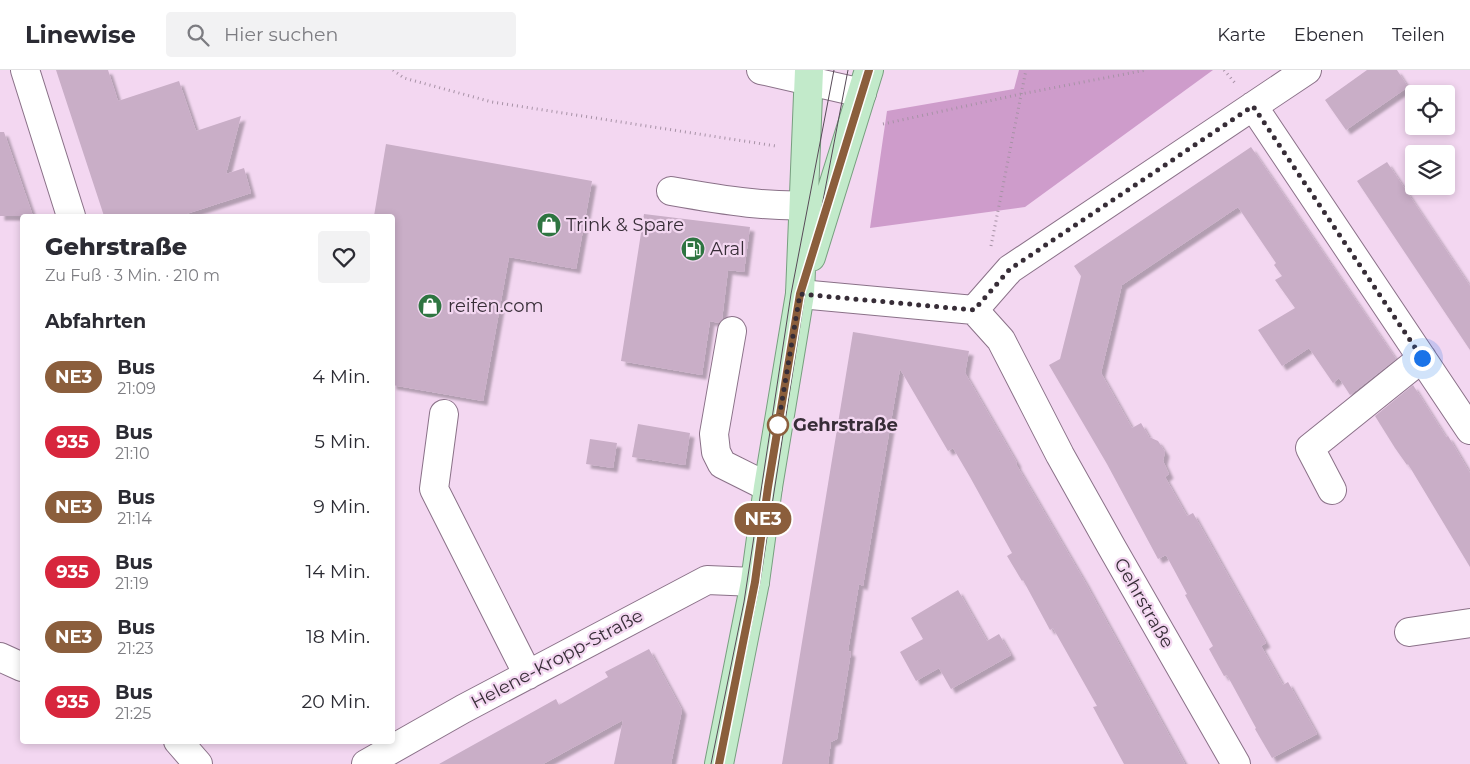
<!DOCTYPE html>
<html lang="de">
<meta charset="utf-8">
<style>
body{margin:0;font-family:Montserrat,sans-serif;background:#f2f2f3;color:#2b2b33;height:100vh;display:flex;flex-direction:column;font-size:19px;white-space:nowrap}
*{box-sizing:border-box;margin:0}
p{font-size:16px;color:#7c7c81}
.icon{flex:none;width:28px;height:28px;fill:none;stroke:currentColor;stroke-width:2;stroke-linecap:round;stroke-linejoin:round}
.map{position:relative;flex:1;overflow:hidden}
.panel{position:absolute;left:20px;top:144px;width:375px;height:530px;display:flex;flex-direction:column;background:#fff;border-radius:5px;box-shadow:0 2px 8px #0003}
.panel>*{flex:none}
.badge{padding:0 10px;border-radius:16px;font-size:18px;line-height:32px}
.controls{position:absolute;left:1405px;top:15px;display:grid;gap:10px}
.controls a{display:grid;place-items:center;width:50px;height:50px;border-radius:5px;background:#fff;box-shadow:0 2px 8px #0003;font-size:25px}
.you{position:absolute;width:25px;height:25px;margin:-12px;border:4px solid #fff;border-radius:50%;background:#1a73e8;box-shadow:0 0 0 8px #1a73e833}
.map>.badge{position:absolute;translate:-50% -50%;box-shadow:0 0 0 2px #fff}
h2{padding:0 25px;font-size:19px;line-height:45px}
.round{display:grid;place-items:center;flex:none;width:52px;height:52px;border-radius:5px;background:#f2f2f3}
.head{display:flex;align-items:center;justify-content:space-between;height:85px;padding:0 25px}
h1{font-size:24px;font-weight:800;line-height:38px}
ul{padding:0;list-style:none}
li{display:flex;align-items:center;gap:15px;height:65px;padding:0 25px}
li div{flex:1}
li b{display:block;font-size:19px}
li em{font-style:normal}
li .badge{min-width:55px;font-weight:700;text-align:center}
header{display:flex;align-items:center;gap:30px;box-sizing:border-box;height:70px;padding:0 25px;background:#fff;border-bottom:1px solid #e1e1e2}
header strong{font-size:24px}
nav{display:flex;gap:28px;margin-inline-start:auto;font-size:18px}
.search{width:350px;height:45px;background:#f2f2f3;display:flex;align-items:center;gap:12px;box-sizing:border-box;padding:0 18px;border-radius:5px;color:#7c7c81;font-size:19px}
.map>svg:first-child{display:block}
.green{fill:#ce9ccb}
.building{fill:#c9aec7;filter:url(#shadow)}
.lines{fill:none;stroke-linecap:round;stroke-linejoin:round}
.minor-casing{stroke:#8a7188;stroke-width:30}
.major-casing{stroke:#779f7f;stroke-width:30}
.path{stroke:#a792a6;stroke-width:3;stroke-dasharray:1 4;stroke-linecap:butt}
.minor{stroke:#fff;stroke-width:28}
.major{stroke:#c2eaca;stroke-width:28}
.tram{stroke:#574a57;stroke-width:1}
.line-casing{stroke:#fff;stroke-width:11}
.line{stroke:#8b5e3c;stroke-width:8}
.walk{stroke:#372d37;stroke-width:5;stroke-dasharray:0 9}
.stop-dot{fill:#fff;stroke:#8b5e3c;stroke-width:2.5}
.labels{text-anchor:middle;stroke-width:4.5;stroke-linejoin:round;paint-order:stroke}
.poi-label{font-size:18px;fill:#372d37;stroke:#f3d7f1;text-anchor:start}
.stop-label{font-size:18px;font-weight:bold;fill:#372d37;stroke:#f3d7f1;text-anchor:start}
.street-label{font-size:18px;fill:#372d37;stroke:#f3d7f1}
</style>
<header>
<strong>Linewise</strong>
<div class="search"><svg class="icon" aria-label="search" viewBox="0 0 24 24"><circle cx="10" cy="10" r="6"/><path d="M15 15l6 6"/></svg>Hier suchen</div>
<nav><a>Karte</a><a>Ebenen</a><a>Teilen</a></nav>
</header>
<div class="map">
<svg width="1470" height="694" viewBox="0 0 1470 694">
<defs>
<filter id="shadow"><feDropShadow dx="4.5" dy="4.5" stdDeviation="1" flood-color="#0004"/></filter>
</defs>
<rect width="100%" height="100%" fill="#f3d7f1"/>
<path class="green" d="M 1019,0 L 1213,0 L 1025,137 L 870,158 L 887,41 L 1014,19 Z"/>
<path class="building" d="M 56,0 L 108,0 L 118,31 L 179,11 L 196,61 L 241,46 L 226,104 L 244,98 L 251,123 L 180,146 L 104,146 Z
M 1367,0 L 1397,0 L 1408,17 L 1346,60 L 1325,30 Z
M 0,62 L 4,62 L 33,146 L 0,146 Z
M 386,74 L 592,111 L 576,199 L 509,187 L 483,331 L 392,315 L 392,146 L 374,146 Z
M 1251,77 L 1396,289 L 1350,325 L 1339,308 L 1333,313 L 1309,278 L 1282,296 L 1258,260 L 1295,238 L 1275,210 L 1282,206 L 1274,195 L 1276,193 L 1238,137 L 1122,215 L 1101,303 L 1132,358 L 1141,353 L 1149,367 L 1158,371 L 1165,382 L 1163,391 L 1169,404 L 1165,407 L 1187,446 L 1193,443 L 1266,573 L 1261,576 L 1283,615 L 1288,612 L 1317,664 L 1272,688 L 1255,659 L 1256,658 L 1227,605 L 1224,606 L 1209,579 L 1213,576 L 1185,525 L 1187,524 L 1166,485 L 1158,489 L 1107,394 L 1049,295 L 1060,289 L 1081,206 L 1074,196 Z
M 1387,92 L 1470,216 L 1470,280 L 1357,111 Z
M 644,144 L 750,157 L 744,202 L 728,200 L 722,250 L 719,253 L 710,251 L 702,305 L 621,291 Z
M 853,262 L 969,281 L 965,303 L 1017,393 L 1016,394 L 1085,512 L 1185,694 L 1124,694 L 1093,637 L 1097,636 L 1053,558 L 1050,560 L 1023,510 L 1022,511 L 1007,486 L 1012,483 L 970,407 L 953,378 L 948,381 L 900,299 L 863,516 L 859,514 L 848,581 L 851,582 L 837,669 L 831,672 L 828,694 L 782,694 Z
M 1413,315 L 1446,367 L 1448,366 L 1470,403 L 1470,497 L 1408,394 L 1407,395 L 1395,378 L 1375,346 Z
M 638,354 L 690,363 L 685,395 L 632,387 Z
M 590,369 L 617,373 L 613,398 L 586,394 Z
M 958,520 L 987,571 L 999,564 L 1011,585 L 951,619 L 939,598 L 916,611 L 900,582 L 923,569 L 911,548 Z
M 649,579 L 682,640 L 671,694 L 614,694 L 623,650 L 543,694 L 439,694 L 556,629 L 559,635 L 608,607 L 605,602 Z"/>
<g class="lines">
<defs>
<path id="minor" d="M 25,0 L 71,146
M 761,0 L 862,23
M 1253,36 L 1470,360
M 671,121 C 722,130 774,139 826,134
M 800,224 L 974,240 L 1001,270 L 1060,385 L 1111,476 L 1236,694
M 974,240 L 1010,199 L 1307,0
M 732,261 L 714,364 L 716,382 L 722,394 L 768,417
M 444,344 L 434,419 L 528,605
M 1332,420 L 1310,378 L 1422,288
M 1409,562 L 1470,553
M 0,587 L 22,597
M 178,671 L 198,694
M 366,694 L 463,639 L 707,510 L 755,512"/>
<path id="major" d="M 811,187 L 869,0
M 719,694 L 755,512 L 768,417 L 800,224 L 809,0"/>
</defs>
<use href="#minor" class="minor-casing"/>
<use href="#major" class="major-casing"/>
<path class="path" d="M 393,0 L 404,8 L 492,32 L 776,76
M 1224,0 L 1235,13
M 883,54 L 1021,24 L 1146,0
M 991,176 L 1026,0"/>
<use href="#minor" class="minor"/>
<use href="#major" class="major"/>
<path class="tram" d="M 711,694 L 744,532 L 791,224 L 834,0
M 723,694 L 760,512 L 804,230 L 848,0"/>
</g>
<g class="lines">
<defs>
<path id="line" d="M 719,694 L 755,512 L 768,417 L 800,224 L 869,0"/>
</defs>
<use href="#line" class="line-casing"/>
<use href="#line" class="line"/>
<path class="walk" d="M 778,355 L 800,224 L 974,240 L 1010,199 L 1253,36 L 1422,288"/>
</g>
<defs>
<symbol id="shop-disc" viewBox="-11 -11 22 22"><circle r="9.5" fill="#2e7541" stroke="#f3d7f1"/><path d="M-5-2.5h2.3a2.7 3.5 0 0 1 5.4 0H5L5.5 6h-11ZM-1.5-2.5h3a1.5 2.3 0 0 0-3 0Z" fill="#fff"/></symbol>
<symbol id="fuel-disc" viewBox="-11 -11 22 22"><circle r="9.5" fill="#2e7541" stroke="#f3d7f1"/><path d="M-5.5-6h7V0h2V4h1.3V-2.5L3-4.5l.8-.8L6-3V5H2.5V1h-1V6h-7ZM-4.2-4.7v3.2H.2V-4.7Z" fill="#fff"/></symbol>
</defs>
<g fill-rule="evenodd">
<use href="#shop-disc" x="535" y="141" width="28" height="28"/>
<use href="#fuel-disc" x="679" y="165" width="28" height="28"/>
<use href="#shop-disc" x="416" y="222" width="28" height="28"/>
</g>
<circle class="stop-dot" cx="778" cy="355" r="10"/>
<g class="labels">
<g class="poi-label">
<text x="566" y="161">Trink &amp; Spare</text>
<text x="710" y="185">Aral</text>
<text x="448" y="242">reifen.com</text>
</g>
<g class="stop-label">
<text x="793" y="361">Gehrstraße</text>
</g>
<g class="street-label">
<text transform="translate(1144 533) rotate(60)" y="6">Gehrstraße</text>
<text transform="translate(557 589) rotate(-28)" y="6">Helene-Kropp-Straße</text>
</g>
</g>
</svg>
<div class="controls">
<a><svg class="icon" aria-label="locate" viewBox="0 0 24 24"><circle cx="12" cy="12" r="6"/><path d="M12 2v4M12 18v4M2 12h4M18 12h4"/></svg></a>
<a><svg class="icon" aria-label="layers" viewBox="0 0 24 24"><path d="M12 4l9 5-9 5-9-5zM3 14l9 5 9-5"/></svg></a>
</div>
<div class="you" style="left:1422px;top:288px"></div>
<b class="badge" style="left:763px;top:449px;background:#8b5e3c;color:#fff">NE3</b>
<section class="panel">
<div class="head"><div><h1>Gehrstraße</h1><p>Zu Fuß · 3 Min. · 210 m</p></div><a class="round"><svg class="icon" aria-label="heart" viewBox="0 0 24 24"><path d="M12 20l-8-8c-3-5 5-10 8-4 3-6 11-1 8 4z"/></svg></a></div>
<h2>Abfahrten</h2>
<ul>
<li><span class="badge" style="background:#8b5e3c;color:#fff">NE3</span><div><b>Bus</b><p>21:09</p></div><em>4 Min.</em></li>
<li><span class="badge" style="background:#d7263d;color:#fff">935</span><div><b>Bus</b><p>21:10</p></div><em>5 Min.</em></li>
<li><span class="badge" style="background:#8b5e3c;color:#fff">NE3</span><div><b>Bus</b><p>21:14</p></div><em>9 Min.</em></li>
<li><span class="badge" style="background:#d7263d;color:#fff">935</span><div><b>Bus</b><p>21:19</p></div><em>14 Min.</em></li>
<li><span class="badge" style="background:#8b5e3c;color:#fff">NE3</span><div><b>Bus</b><p>21:23</p></div><em>18 Min.</em></li>
<li><span class="badge" style="background:#d7263d;color:#fff">935</span><div><b>Bus</b><p>21:25</p></div><em>20 Min.</em></li>
</ul>
</section>
</div>
